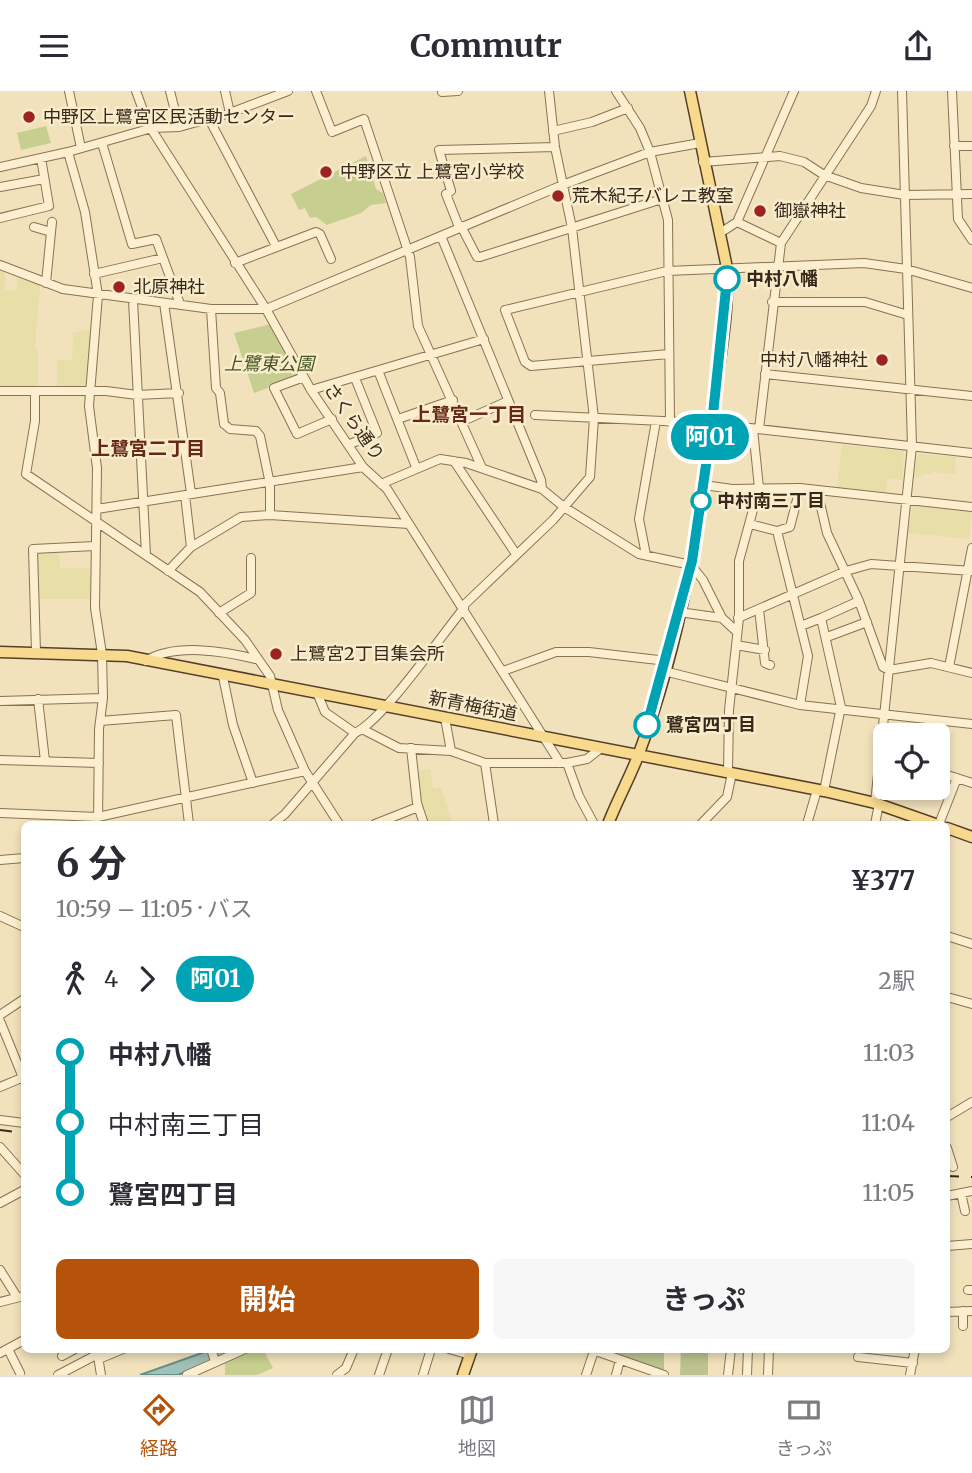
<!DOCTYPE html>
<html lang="ja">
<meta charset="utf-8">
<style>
body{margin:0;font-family:Merriweather,"Noto Sans JP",serif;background:#f7f7f7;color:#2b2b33;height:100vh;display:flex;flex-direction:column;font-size:26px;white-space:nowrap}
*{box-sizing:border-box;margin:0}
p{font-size:23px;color:#7c7c81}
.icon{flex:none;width:38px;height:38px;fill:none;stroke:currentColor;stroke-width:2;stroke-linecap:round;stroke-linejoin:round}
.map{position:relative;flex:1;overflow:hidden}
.panel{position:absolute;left:21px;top:730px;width:929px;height:532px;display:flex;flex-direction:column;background:#fff;border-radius:10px;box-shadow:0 4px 10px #0003}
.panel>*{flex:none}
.badge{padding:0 14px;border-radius:23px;font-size:24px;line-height:46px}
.buttons{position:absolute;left:873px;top:632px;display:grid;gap:14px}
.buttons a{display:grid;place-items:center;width:77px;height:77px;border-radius:10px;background:#fff;box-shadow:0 4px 10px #0003;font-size:35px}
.map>.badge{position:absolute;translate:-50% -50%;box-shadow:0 0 0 4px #fff}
.legs{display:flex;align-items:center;gap:10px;height:77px;padding:0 35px;font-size:23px}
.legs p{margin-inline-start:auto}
.headline{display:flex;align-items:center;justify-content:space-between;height:119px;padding:0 35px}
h1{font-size:38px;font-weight:700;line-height:52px}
.button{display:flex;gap:14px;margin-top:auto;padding:14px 35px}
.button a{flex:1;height:80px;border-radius:10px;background:#b45309;color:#fff;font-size:28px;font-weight:700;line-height:80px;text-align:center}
.button a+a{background:#f7f7f7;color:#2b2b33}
ul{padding:0 35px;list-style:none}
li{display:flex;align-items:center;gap:24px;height:70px;font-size:26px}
li i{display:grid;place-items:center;width:10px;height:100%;margin:0 9px;background:currentColor}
li i::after{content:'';width:18px;height:18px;margin:-9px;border:5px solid;border-radius:50%;background:#fff}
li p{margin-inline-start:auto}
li:first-child i{background:linear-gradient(#0000 50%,currentColor 0)}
li:last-child i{background:linear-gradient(currentColor 50%,#0000 0)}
header{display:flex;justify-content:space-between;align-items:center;height:91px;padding:0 35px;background:#fff;font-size:32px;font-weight:700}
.tab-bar{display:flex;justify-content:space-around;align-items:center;height:98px;border-top:2px solid #e1e1e2;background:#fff;font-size:19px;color:#7c7c81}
.tab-bar a{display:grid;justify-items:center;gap:4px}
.tab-bar .on{color:#b45309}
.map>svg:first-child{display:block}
.farmland{fill:#e7dea8}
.green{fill:#c6cf8f}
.cemetery{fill:#bcc38f}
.water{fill:#a0c1b8;stroke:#678f86;stroke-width:2}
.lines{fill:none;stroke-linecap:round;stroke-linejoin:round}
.minor-casing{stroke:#897254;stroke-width:10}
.major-casing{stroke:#563f29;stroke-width:13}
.minor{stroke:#fbefcf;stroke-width:8}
.major{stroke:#f8da8f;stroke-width:10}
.rail{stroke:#37291a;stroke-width:2;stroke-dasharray:12 12;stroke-linecap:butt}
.line-1-casing{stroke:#fff;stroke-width:16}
.line-1{stroke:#00a3b4;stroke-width:10}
.poi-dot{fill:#9d2220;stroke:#f8eccc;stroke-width:2.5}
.stop-1-dot{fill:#fff;stroke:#00a3b4;stroke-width:3.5}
.labels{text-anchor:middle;stroke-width:5;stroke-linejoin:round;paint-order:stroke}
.poi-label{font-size:18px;fill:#37291a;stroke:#f8eccc;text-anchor:start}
.stop-label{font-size:18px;font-weight:bold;fill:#37291a;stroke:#f8eccc;text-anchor:start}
.park-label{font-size:18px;font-style:italic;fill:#46551f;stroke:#f8eccc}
.street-label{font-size:18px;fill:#37291a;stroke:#f8eccc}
.neighbourhood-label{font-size:19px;font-weight:bold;fill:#672916;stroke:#f8eccc}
</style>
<header><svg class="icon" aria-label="menu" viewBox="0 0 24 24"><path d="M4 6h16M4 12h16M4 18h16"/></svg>Commutr<svg class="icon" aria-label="share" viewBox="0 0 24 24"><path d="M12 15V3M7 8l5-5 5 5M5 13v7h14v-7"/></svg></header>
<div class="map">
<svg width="972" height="1284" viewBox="0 0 972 1284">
<rect width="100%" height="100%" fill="#f1e2bc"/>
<path class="farmland" d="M 0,178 L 5,180 L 5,199 L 17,200 L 17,184 L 38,192 L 40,196 L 35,257 L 38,258 L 38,298 L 0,298 Z
M 92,238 L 86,299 L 57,299 L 57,269 L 72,269 L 73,242 Z
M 842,354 L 904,360 L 902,389 L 887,388 L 886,403 L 837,398 Z
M 917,363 L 956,366 L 955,383 L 934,381 L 914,387 Z
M 913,414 L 972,420 L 969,448 L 908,442 Z
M 36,461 L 59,461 L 60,477 L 89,477 L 91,508 L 38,508 Z
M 430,678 L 433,697 L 441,696 L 453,733 L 426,733 L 415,680 Z"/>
<path class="green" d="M 46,35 L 51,52 L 21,59 L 17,42 Z
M 366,65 L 376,98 L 383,102 L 386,112 L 371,114 L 361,122 L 327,134 L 316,126 L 310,127 L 305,117 L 299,119 L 291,103 Z
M 271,233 L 301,285 L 254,302 L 234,242 Z
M 252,1258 L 263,1258 L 273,1277 L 257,1284 L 225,1284 L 225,1272 Z"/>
<path class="cemetery" d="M 610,1258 L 664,1259 L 664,1279 L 609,1262 Z
M 681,1258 L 708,1258 L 708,1284 L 680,1284 Z"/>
<path class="water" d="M 213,1258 L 239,1258 L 178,1284 L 140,1284 Z"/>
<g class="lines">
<defs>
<path id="minor" d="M 69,0 L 81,57
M 136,0 L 148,33 L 266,218 L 311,299 L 363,376 L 387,398 L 560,672
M 170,0 L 179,36
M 225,0 L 230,22
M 316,0 L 332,41 L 364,28 L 410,166 L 418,235 L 482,377
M 616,0 L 640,37 L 650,61 L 668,129 L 670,331
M 952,0 L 958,128 L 972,149
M 442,1 L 458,0
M 209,28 L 276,155
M 553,40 L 592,31 L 628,17
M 102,52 L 132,153 L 156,148 L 180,213
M 954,55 L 972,55
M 68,61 L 85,121 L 98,204
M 703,71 L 780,65 L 804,71 L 824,84 L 861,97 L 905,104 L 972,103
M 0,76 L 68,61 L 152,37 L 179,36 L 230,22 L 288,0
M 0,96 L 44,88
M 0,127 L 49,115 L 41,67
M 737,131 L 794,0
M 461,135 L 477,166 L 480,166 L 662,108
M 34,136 L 51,141
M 459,136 L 446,103 L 451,100 L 439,59 L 555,56
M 720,142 L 737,131 L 781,152
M 441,145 L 541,389 L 542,398
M 235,172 L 316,141 L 320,143 L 331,168
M 0,174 L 63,198 L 211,218 L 266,218 L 565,93 L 650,61 L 700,52
M 94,183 L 163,167
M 46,192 L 52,131
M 133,209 L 146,464
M 772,211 L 865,211 L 908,224
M 164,212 L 191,402
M 211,218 L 216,297 L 220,302 L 224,333 L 230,338 L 256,340 L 260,345 L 270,393 L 270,424
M 669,263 L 531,275 L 525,271 L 505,219 L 667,180 L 864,172 L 906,178 L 972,197
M 379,282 L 416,376
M 765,283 L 972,305
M 304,286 L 274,297 L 297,343 L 332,328
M 311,299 L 484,248
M 0,300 L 106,300 L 137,304 L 179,302
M 35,301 L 35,330 L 26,383 L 200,501 L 245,549 L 270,585 L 278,619 L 305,680 L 339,733
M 535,324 L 705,332 L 972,362
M 398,328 L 453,309
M 463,330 L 508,310
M 759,338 L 781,152 L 871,15 L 876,0
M 350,353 L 377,342 L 355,287
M 454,370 L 516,463
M 381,393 L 440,368 L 466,372 L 542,398 L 564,416 L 639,463 L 691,474 L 703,489 L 722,527 L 736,540
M 704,394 L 732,398 L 800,397 L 972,416
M 817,399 L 827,442 L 859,510 L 883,576 L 889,579 L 931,572 L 972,582
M 185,404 L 191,456
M 97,418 L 363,376
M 750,433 L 777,440 L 808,565 L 800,614
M 777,440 L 790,436 L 800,397
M 646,464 L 639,428 L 656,330
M 168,480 L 191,456 L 241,426 L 270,424 L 409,433
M 463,515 L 553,429 L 590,386 L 594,327 L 572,137 L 555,56 L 549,0
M 759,518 L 765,572 L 770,574
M 679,521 L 722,527
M 219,522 L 251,502 L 251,467
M 738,527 L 846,480 L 871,473 L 972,480
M 821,527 L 859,510
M 801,535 L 821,527 L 841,616 L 824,700
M 827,546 L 867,531
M 736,554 L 765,559
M 36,561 L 33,458 L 95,455
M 146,570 C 174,552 224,560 255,568
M 949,576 L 972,457
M 503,580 L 556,561 L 589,561 L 667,570
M 668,581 L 800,614 L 972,633
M 223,586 L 233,634 L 253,692
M 318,604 L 325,621 L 355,642
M 38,608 L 45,670
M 0,610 L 103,607
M 445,627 L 451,660
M 100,630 L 176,624 L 189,733
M 362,638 L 399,657 L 451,660 L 485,672 L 567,672 L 587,668 L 601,657
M 411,657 L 417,712 L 424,733
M 0,669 L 99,672
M 485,672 L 494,733
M 567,672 L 579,705 L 594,733
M 728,681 L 729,619 L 739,527 L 739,470 L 759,397 L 753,338
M 938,681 L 972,692
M 875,712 L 912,355 L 902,0
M 0,722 L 98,726 L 305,680
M 98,733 L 99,638 L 103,607 L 102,563 L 95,517 L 97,377 L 89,315 L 98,204
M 273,733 L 285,723 L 355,642 C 384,628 441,545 464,517
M 375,733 L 418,716
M 701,733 L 727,706 L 732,682
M 807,733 L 817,699
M 875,733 L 879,713
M 939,733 L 957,687
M 0,769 L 24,767
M 0,825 L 24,836
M 947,845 L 972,853
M 947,906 L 972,913
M 0,924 L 24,908
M 0,930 L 24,989
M 0,996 L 24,986
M 947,1026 L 972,1011
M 0,1029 L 24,1032
M 0,1056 L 24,1083
M 947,1057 L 953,1076
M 961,1102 L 965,1120
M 947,1105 L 972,1100
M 0,1112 L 24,1099
M 947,1155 L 972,1153
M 0,1179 L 17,1206
M 968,1199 L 972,1199
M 0,1211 L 24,1205
M 947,1221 L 972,1220
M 963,1235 L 963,1220
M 8,1258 L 20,1282
M 211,1258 L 215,1270
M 449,1258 L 470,1264
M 590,1258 L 664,1284
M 0,1262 L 24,1249
M 62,1265 L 75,1258
M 98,1265 L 101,1284
M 858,1266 L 913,1272
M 99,1268 L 123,1258
M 58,1284 L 98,1263
M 187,1284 L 245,1258
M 337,1284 L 346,1277 L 354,1258
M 379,1284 L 388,1258
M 423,1284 L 431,1258
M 586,1284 L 594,1260
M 616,1284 L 620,1269
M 728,1284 L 731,1258
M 747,1284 L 748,1258
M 768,1284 L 769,1258
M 910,1284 L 915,1258"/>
<path id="major" d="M 0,561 L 127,565 L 824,700 L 875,712 L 935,733
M 608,733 C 617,710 629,688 638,665 C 682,548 702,422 716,300 C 721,258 730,214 726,172 L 690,0
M 947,737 L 972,746
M 463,1284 L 472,1258"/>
</defs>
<use href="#minor" class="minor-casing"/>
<use href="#major" class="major-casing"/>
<use href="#minor" class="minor"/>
<use href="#major" class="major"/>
<path class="rail" d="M 0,1039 L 24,1042
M 947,1085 L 972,1086"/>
</g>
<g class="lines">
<defs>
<path id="line-1" d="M 647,634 L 692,470 L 712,333 L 727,188"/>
</defs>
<use href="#line-1" class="line-1-casing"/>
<use href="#line-1" class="line-1"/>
</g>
<g class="poi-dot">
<circle cx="29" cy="26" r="7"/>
<circle cx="326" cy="81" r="7"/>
<circle cx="558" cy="105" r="7"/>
<circle cx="760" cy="120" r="7"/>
<circle cx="119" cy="196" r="7"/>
<circle cx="882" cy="269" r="7"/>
<circle cx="276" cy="563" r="7"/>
</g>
<g class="stop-1-dot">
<circle cx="727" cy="188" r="12"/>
<circle cx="701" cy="410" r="9"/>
<circle cx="647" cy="634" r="12"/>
</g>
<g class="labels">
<g class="poi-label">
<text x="43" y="32">中野区上鷺宮区民活動センター</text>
<text x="340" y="87">中野区立 上鷺宮小学校</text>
<text x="572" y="111">荒木紀子バレエ教室</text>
<text x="774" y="126">御嶽神社</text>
<text x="133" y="202">北原神社</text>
<text x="868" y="275" text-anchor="end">中村八幡神社</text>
<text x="290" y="569">上鷺宮2丁目集会所</text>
</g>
<g class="stop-label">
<text x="746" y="194">中村八幡</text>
<text x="717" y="416">中村南三丁目</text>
<text x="666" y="640">鷺宮四丁目</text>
</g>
<g class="park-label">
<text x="269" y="279">上鷺東公園</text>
</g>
<g class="street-label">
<text transform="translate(354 331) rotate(55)" y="6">さくら通り</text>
<text transform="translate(473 615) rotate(11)" y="6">新青梅街道</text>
</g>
<g class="neighbourhood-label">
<text x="469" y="330">上鷺宮一丁目</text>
<text x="148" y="364">上鷺宮二丁目</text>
</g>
</g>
</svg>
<div class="buttons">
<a><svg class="icon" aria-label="locate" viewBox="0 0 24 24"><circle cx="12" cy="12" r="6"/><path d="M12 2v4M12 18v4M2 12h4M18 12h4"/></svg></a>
</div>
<b class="badge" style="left:710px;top:346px;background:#00a3b4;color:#fff">阿01</b>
<section class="panel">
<div class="headline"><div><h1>6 分</h1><p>10:59 – 11:05 · バス</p></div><b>¥377</b></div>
<div class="legs"><svg class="icon" aria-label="walk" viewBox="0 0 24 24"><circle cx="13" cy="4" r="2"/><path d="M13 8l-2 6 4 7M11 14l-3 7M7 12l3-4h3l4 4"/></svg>4<svg class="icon" aria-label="forward" viewBox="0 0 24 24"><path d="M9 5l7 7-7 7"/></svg><b class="badge" style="background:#00a3b4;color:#fff">阿01</b><p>2駅</p></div>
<ul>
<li><i style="color:#00a3b4"></i><b>中村八幡</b><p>11:03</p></li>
<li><i style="color:#00a3b4"></i><span>中村南三丁目</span><p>11:04</p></li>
<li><i style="color:#00a3b4"></i><b>鷺宮四丁目</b><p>11:05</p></li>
</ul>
<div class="button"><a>開始</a><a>きっぷ</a></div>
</section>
</div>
<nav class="tab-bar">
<a class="on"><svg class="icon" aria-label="directions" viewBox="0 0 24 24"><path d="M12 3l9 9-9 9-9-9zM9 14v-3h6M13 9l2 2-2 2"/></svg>経路</a>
<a><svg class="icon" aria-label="map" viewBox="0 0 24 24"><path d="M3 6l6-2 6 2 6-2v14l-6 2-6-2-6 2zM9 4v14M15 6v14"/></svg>地図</a>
<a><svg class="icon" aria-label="tickets" viewBox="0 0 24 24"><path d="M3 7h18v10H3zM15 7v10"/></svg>きっぷ</a>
</nav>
